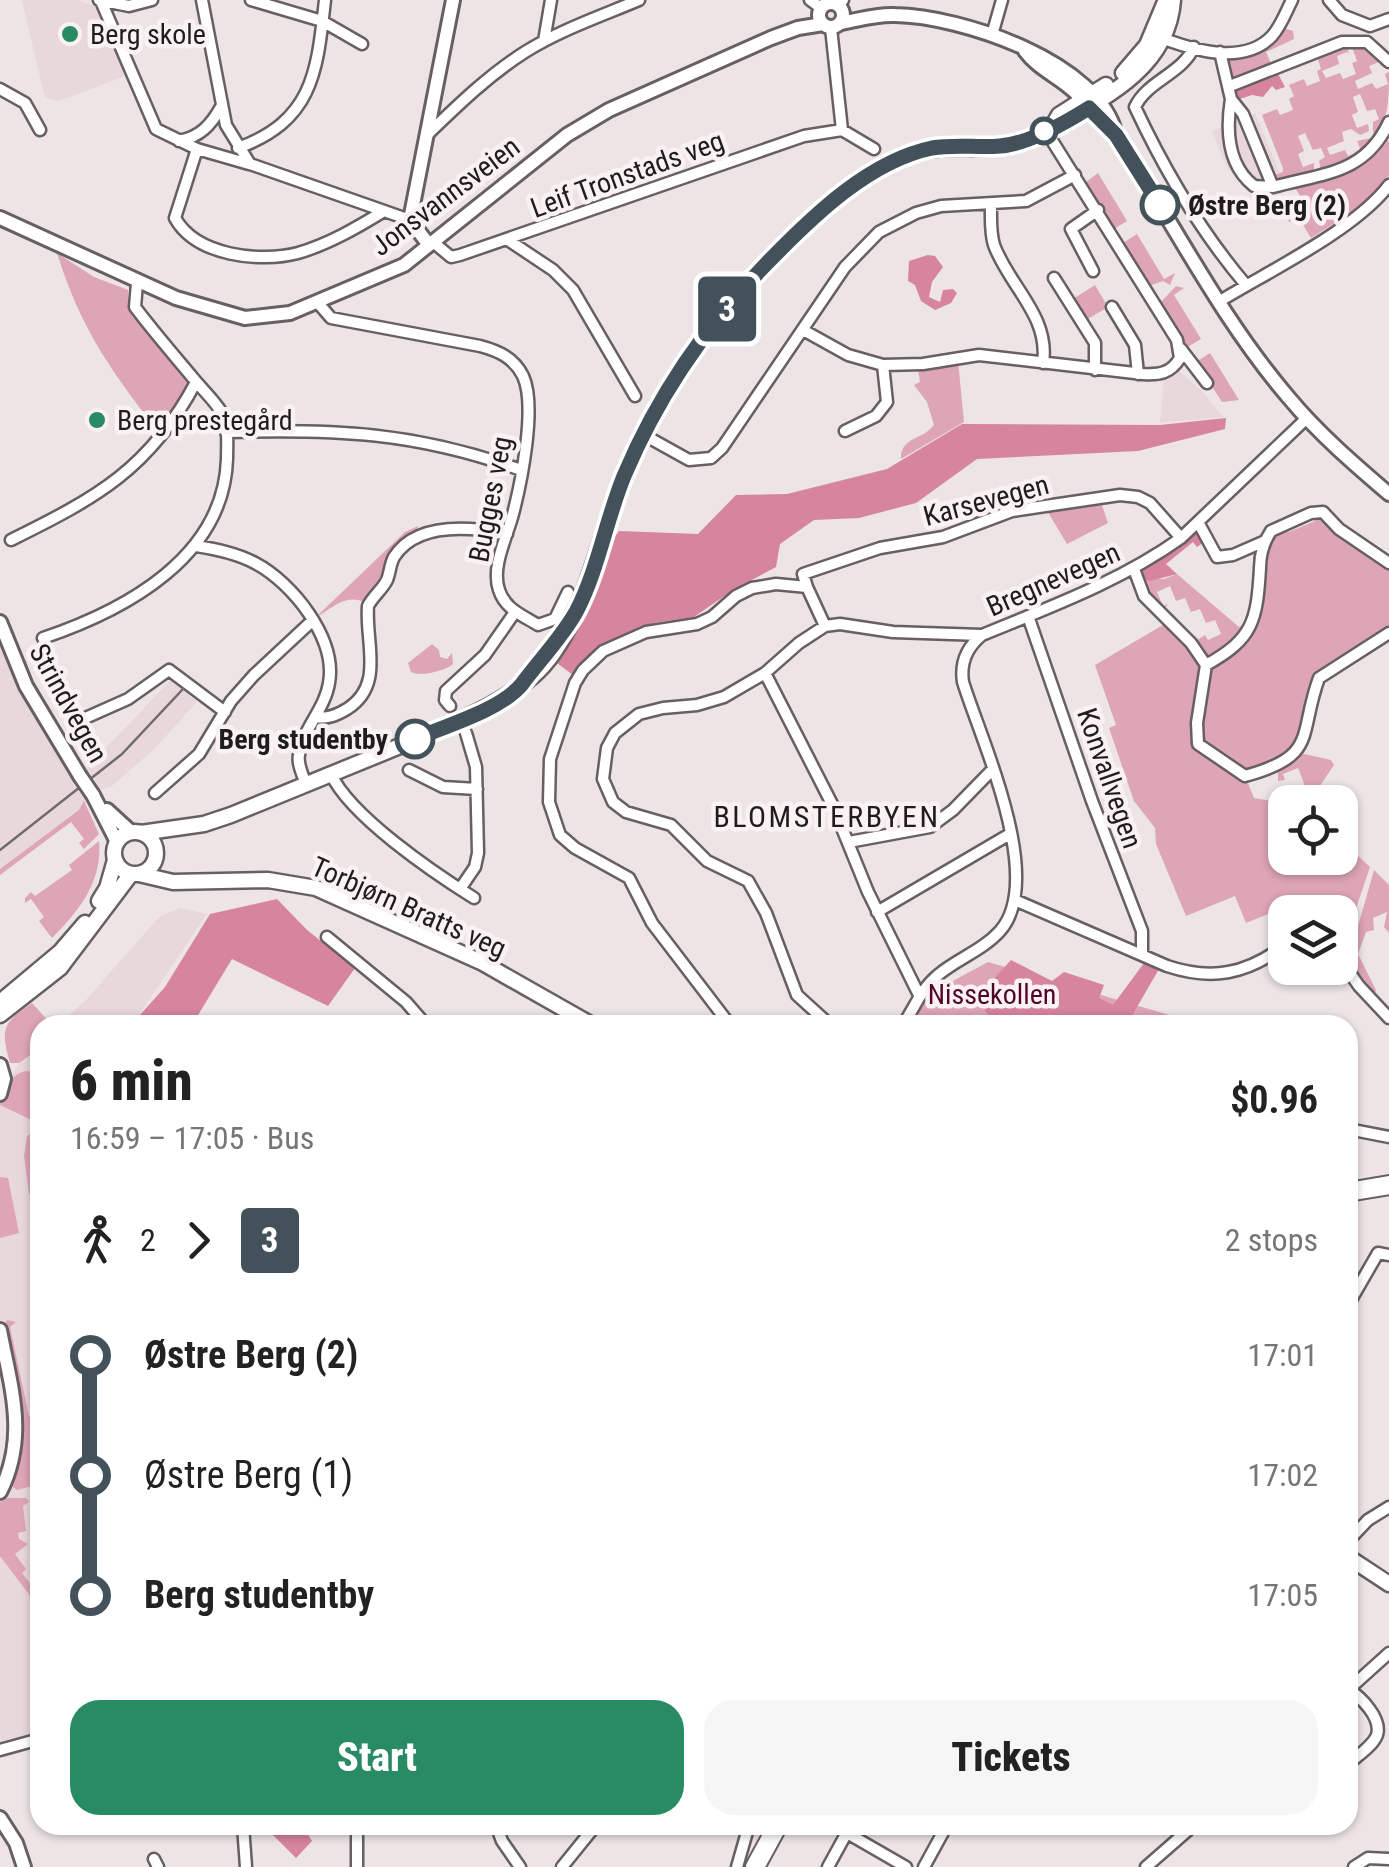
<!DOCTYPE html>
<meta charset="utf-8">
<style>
body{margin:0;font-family:"Roboto Condensed",sans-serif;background:#f6f6f6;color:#222;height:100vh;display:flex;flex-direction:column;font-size:38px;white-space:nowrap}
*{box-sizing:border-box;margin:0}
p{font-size:32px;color:#767676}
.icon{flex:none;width:55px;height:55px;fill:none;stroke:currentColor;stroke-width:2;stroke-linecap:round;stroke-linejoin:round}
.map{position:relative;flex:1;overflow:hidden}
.side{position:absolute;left:30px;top:1015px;width:1328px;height:820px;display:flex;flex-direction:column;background:#fff;border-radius:30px;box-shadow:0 2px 8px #0004}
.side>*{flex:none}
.badge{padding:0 20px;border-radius:8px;font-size:35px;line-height:65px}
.tools{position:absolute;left:1268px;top:785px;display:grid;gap:20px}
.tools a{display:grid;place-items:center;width:90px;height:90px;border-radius:20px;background:#fff;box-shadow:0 2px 8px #0004;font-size:50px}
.map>.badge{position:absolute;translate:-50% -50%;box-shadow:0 0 0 5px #fff}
.legs{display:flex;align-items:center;gap:15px;height:110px;padding:0 40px;font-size:32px}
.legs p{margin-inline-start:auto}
.head{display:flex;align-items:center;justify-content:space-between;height:170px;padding:0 40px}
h1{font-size:55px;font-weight:800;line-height:75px}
.button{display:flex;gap:20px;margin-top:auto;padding:20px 40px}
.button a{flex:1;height:115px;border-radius:30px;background:#298b64;color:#fff;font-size:40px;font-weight:800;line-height:115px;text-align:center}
.button a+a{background:#f6f6f6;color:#222}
ul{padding:0 40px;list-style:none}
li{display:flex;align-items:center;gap:35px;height:120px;font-size:38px}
li i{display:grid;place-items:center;width:15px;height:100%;margin:0 12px;background:currentColor}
li i::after{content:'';width:25px;height:25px;margin:-12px;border:8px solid;border-radius:50%;background:#fff}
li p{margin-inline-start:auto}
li:first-child i{background:linear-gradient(#0000 50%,currentColor 0)}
li:last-child i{background:linear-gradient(currentColor 50%,#0000 0)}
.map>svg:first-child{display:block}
.built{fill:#e8d7db}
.green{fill:#dea5b6}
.forest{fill:#d7849e}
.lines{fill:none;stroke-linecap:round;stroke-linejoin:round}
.minor-casing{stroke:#675f61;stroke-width:15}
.tertiary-casing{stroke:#675f61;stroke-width:18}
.secondary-casing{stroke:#675f61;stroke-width:19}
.trunk-casing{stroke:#675f61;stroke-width:22}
.minor{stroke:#fff;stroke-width:10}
.tertiary{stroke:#fff;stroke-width:12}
.secondary{stroke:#fff;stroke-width:14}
.trunk{stroke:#fff;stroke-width:18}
.rail{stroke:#6f6a6b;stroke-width:2.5}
.tertiary-bridge-casing{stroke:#675f61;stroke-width:18;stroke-linecap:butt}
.tertiary-bridge{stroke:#fff;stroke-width:12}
.line-1-casing{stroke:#fff;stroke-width:22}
.line-1{stroke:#43525a;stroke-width:15}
.poi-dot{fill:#298b64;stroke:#faf1f3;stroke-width:4}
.stop-1-dot{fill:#fff;stroke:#43525a;stroke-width:5}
.labels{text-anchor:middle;stroke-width:9;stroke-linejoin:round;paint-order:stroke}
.poi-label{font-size:28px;fill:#1f1c1d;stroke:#faf1f3;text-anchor:start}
.street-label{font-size:28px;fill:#1f1c1d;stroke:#faf1f3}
.stop-label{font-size:28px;font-weight:bold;fill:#1f1c1d;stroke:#faf1f3;text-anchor:start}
.park-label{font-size:28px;fill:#510528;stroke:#faf1f3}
.neighbourhood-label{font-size:30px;letter-spacing:2.5px;fill:#1f1c1d;stroke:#faf1f3}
</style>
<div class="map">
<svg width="1389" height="1867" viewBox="0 0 1389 1867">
<rect width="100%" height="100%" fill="#ede4e6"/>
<path class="built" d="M 22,0 L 78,0 L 100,8 L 125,76 L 59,101 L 45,98 Z
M 1255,113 L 1280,173 L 1253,188 L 1227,168 L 1212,131 Z
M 1179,371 L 1203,392 L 1223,417 L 1160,423 L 1164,378 Z
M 0,622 L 10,648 L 80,775 L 171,680 L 197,702 L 154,749 L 112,786 L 100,790 L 80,810 L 0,869 Z
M 180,908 L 207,914 L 132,1025 L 58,1025 L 87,999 L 159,917 Z
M 40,1042 L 40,1733 L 0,1744 L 0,1492 L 14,1457 L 0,1330 L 0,1098 L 20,1061 Z"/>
<path class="green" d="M 1284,28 L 1293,31 L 1294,39 L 1266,52 L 1272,66 L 1237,80 L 1232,78 L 1224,58 L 1258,53 Z
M 1363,45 L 1386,63 L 1382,67 L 1379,62 L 1369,66 L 1372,73 L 1355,81 L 1358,89 L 1372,83 L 1376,89 L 1388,84 L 1385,74 L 1389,72 C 1389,96 1389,117 1377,135 L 1373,132 L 1373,122 L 1379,119 L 1375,109 L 1367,111 L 1360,94 L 1353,97 L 1358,112 L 1352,115 L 1357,128 L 1368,124 L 1369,131 L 1360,135 L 1351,129 L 1342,132 L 1344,141 L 1327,148 L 1330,155 L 1345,150 L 1348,156 L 1361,151 L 1357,141 L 1371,138 L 1373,141 L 1359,159 L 1321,170 L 1319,161 L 1325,157 L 1321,148 L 1313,150 L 1305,133 L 1298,136 L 1304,151 L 1298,154 L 1303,167 L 1314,163 L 1314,173 L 1276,181 L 1272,176 L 1283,172 L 1283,168 L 1262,115 L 1277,109 L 1280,115 L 1293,110 L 1289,99 L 1294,96 L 1289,85 L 1304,79 L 1307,86 L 1320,81 L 1317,71 L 1321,69 L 1317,56 L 1330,47 L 1347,47 L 1349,54 L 1347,52 L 1337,56 L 1339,64 L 1322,71 L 1326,78 L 1340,73 L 1343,79 L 1356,74 L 1352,63 L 1357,61 L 1352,47 Z
M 1385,137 L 1389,142 L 1389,176 L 1357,209 L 1311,238 L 1299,218 L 1289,222 L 1285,213 L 1302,199 L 1294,186 C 1331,174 1362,171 1385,137 Z
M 1098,173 L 1127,221 L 1114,229 L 1086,182 Z
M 1137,234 L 1164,279 L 1175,273 L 1170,285 L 1163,281 L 1149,286 L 1123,243 Z
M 57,253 L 94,277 L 128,290 L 128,306 L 133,313 L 189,383 L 159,432 C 111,372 80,327 57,253 Z
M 1095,285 L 1108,307 L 1086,320 L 1073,299 Z
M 1176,286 L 1184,288 L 1174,295 L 1201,339 L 1186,348 L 1160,303 Z
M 1210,353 L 1239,400 L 1222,402 L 1196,362 Z
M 958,361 L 964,422 L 901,459 C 900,437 923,440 934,425 L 927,402 L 914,385 L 920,382 L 918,369 Z
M 1101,502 L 1108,523 L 1067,544 L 1046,509 Z
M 1314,516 L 1323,517 L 1353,546 L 1389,567 L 1389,629 L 1327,667 L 1300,742 L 1278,761 L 1245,776 L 1254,798 L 1285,803 L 1285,858 L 1340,858 L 1340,839 L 1370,867 L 1342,950 L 1340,912 L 1306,912 L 1301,901 L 1246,923 L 1235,896 L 1186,916 L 1156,844 L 1155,828 L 1134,801 L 1109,728 L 1116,725 L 1095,665 L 1168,622 L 1206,664 L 1249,634 L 1260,557 L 1274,533 L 1285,529 L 1289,532 L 1315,521 Z
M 418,526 L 417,536 L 409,540 L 366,603 C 345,592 331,610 316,617 L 405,532 Z
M 1177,574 L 1239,627 L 1247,623 L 1239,637 L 1211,659 L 1205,658 L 1194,642 L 1205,635 L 1208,640 L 1221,634 L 1215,620 L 1206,623 L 1200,609 L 1191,612 L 1185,598 L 1176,601 L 1170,586 L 1157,592 L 1163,606 L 1168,604 L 1162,611 L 1150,600 L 1141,578 L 1164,579 Z
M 432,644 L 439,650 L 440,657 L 447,659 L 452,653 L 453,664 C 445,671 421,677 411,672 L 408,663 Z
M 1300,753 L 1331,760 L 1334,765 L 1309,802 C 1298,802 1286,802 1279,791 L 1287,786 L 1290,792 L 1305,786 L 1298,768 L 1283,774 L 1285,780 L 1278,781 L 1278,769 Z
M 84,801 L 99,834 L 84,849 L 79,843 L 84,839 L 71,822 L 0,875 L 0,869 L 79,810 Z
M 99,841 C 103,881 79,911 52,938 L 39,921 L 44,917 L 31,899 L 25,903 L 25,898 L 31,892 L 35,896 L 72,870 L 69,865 Z
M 1374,870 L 1389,885 L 1389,933 L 1384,927 L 1387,912 L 1373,918 L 1374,930 L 1366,932 L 1358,954 L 1376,990 L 1374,996 L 1345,959 L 1355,937 Z
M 988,962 L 1173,1016 L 1172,1025 L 902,1025 L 938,989 Z
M 32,1003 L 52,1025 L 40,1025 L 40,1048 L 19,1063 L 10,1063 C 0,1028 3,1023 32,1003 Z
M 27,1071 L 40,1074 L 40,1124 L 0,1105 C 6,1091 9,1073 27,1071 Z
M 33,1133 L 40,1133 L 40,1191 L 29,1194 L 24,1156 L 27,1136 Z
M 0,1177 L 8,1178 L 19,1233 L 0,1238 Z
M 7,1320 L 16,1322 L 10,1327 L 29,1416 L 40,1414 L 40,1484 L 17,1490 L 11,1485 L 22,1447 L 22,1422 L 4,1327 Z
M 7,1498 L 26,1498 L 29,1502 L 23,1506 L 26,1531 L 18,1533 L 19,1539 L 28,1544 L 15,1554 L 26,1569 L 22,1573 L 40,1596 L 40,1609 L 0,1556 L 0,1502 Z"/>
<path class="forest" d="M 1277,72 L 1285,87 L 1276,90 L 1272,86 L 1263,97 L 1252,95 L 1240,99 L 1235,96 L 1234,88 Z
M 928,255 L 935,256 L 943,267 L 932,282 L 929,297 L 940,302 L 943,290 L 953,289 L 957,293 L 951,303 L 935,310 L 921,301 L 915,285 L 908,281 L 909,261 Z
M 1226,418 L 1225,429 L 1138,451 L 977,459 L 916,503 L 859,518 L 814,520 L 780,544 L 776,567 L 733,590 L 694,617 L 653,623 L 596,647 L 573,675 L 557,663 L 584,619 L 611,542 L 619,531 L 698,534 L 736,495 L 787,494 L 887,469 L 962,424 L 1160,425 Z
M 1196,533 L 1204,542 L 1197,547 L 1193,542 L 1166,564 L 1177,574 L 1150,581 L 1141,578 L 1142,570 Z
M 277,899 L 307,930 L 355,968 L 328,1006 L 232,959 L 192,1025 L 131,1025 L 165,987 L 210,914 Z
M 1011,960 L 1052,981 L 1064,972 L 1104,985 L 1099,998 L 1113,1005 L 1144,963 L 1159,969 L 1133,1014 L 1119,1025 L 997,1025 L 985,1011 L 987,986 Z
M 270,1825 L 302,1825 L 312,1841 L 296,1858 L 273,1835 Z"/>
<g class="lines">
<defs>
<path id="minor" d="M 99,0 L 129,6 L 152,0
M 202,0 L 226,125 L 250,164 L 410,220
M 251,0 L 322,21 L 362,44
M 810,0 L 821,8
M 1329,0 L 1342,15 L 1370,26 L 1389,19
M 101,1 L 156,129 L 197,149 L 249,164
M 838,5 L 843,0
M 831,28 L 842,130
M 992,35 L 1002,0
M 1156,36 C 1190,49 1243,67 1272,36 C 1281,26 1286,12 1292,0
M 544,41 L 551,0
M 1194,47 C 1182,74 1147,81 1135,107 C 1165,171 1200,231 1246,285
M 1220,52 L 1231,99 L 1243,114 L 1273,187 C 1324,173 1365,174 1389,122
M 1230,86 L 1342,42 L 1367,42 L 1389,62
M 0,89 L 25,103 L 40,130
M 1231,99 C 1226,130 1227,165 1254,186 L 1273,187
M 429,133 C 459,104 489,75 525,52 C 560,30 601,16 639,0
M 179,141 C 200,137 211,125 221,107
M 238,148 C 314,120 317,71 325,0
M 197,149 L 175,218 C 196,256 260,263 298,253 C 329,244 358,227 384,211
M 991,205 C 991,218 990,232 994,245 C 1009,286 1050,316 1043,363
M 508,240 L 553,270 L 573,290 L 635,396
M 433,242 L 451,257 L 460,255 L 804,136 L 842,130 L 874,149
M 1093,271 L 1071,229 L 1098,210
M 1054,278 L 1095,343 L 1095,370
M 1220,301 C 1269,271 1355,230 1389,185
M 318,303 L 331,318 L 480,346 C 499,351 514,358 523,376 C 537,406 521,483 513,514 C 507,537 491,567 499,590 C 505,609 522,615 538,625 L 555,619 L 568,592
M 1112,307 L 1135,345 L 1138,374
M 803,330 L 848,355 L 883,365 L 923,364 L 979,355 L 1143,374 C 1160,375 1171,373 1180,358 L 1177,340 L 1046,131
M 1181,349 L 1207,383
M 845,431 L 876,416 L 887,402 L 883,365
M 226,432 C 336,429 416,432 521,470
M 644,435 L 689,460 L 711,458 L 722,448 L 845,267 L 879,232 L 916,213 L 941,206 L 1026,201 L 1075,175
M 1198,522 L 1217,557 L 1233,555 L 1265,541
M 11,540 C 96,498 150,469 196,382
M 196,546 C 217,549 236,553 255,563 C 293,583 337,639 329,683 C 325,709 302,730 299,755 C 297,764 303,775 306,785
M 1389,563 L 1339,529 L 1323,512 L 1311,513 L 1271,531 C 1263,543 1260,555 1260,568 C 1257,621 1253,639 1206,665 L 1197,723 L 1198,744 L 1245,776 C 1319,756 1298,735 1319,678 L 1389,633
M 1134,569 L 1144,596 L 1191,643 L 1206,665
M 807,587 L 803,574 L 880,548 L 943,537 L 1012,511 L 1120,495 L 1138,497 L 1150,503 L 1181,538
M 1028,616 L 1092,801 L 1142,931 L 1142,955
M 43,638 C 126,610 224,557 227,459 C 227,445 229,426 222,413 C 215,401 202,389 193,378 C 173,354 153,331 135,307 L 137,283
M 765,673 L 833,806 L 868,892 L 919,995
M 450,706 L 445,700 L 446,691 L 485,655 L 515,612
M 317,717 C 328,719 337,715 347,709 C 385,685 365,643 368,606 C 373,596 382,590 387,580 C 390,573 390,564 394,557 C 417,521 472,527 507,534
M 74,723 L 128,699 L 169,670 L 225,712
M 409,770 L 443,787 L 477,789
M 331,774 C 350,816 434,873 474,898
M 155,793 L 199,754 L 231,701 L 254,675 L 312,621
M 849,842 L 930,827 L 953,810 L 993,769
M 460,889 L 475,867 L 478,853 L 476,767 L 466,733
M 1017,901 L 1167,966 C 1212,981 1247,974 1285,945
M 877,912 L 1010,834
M 327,937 L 406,1002 L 426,1025
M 1340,959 L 1359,986 L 1389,1018
M 730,1025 L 652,923 L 629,878 L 575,848 L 560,835 L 549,802 L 550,759 L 575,683 L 583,670 L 603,651 L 646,632 L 697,624 L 712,617 L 736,596 L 752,588 L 776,584 L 807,587 L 825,626
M 830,1025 L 797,995 L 766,913 L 748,881 L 707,861 L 671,825 L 626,812 L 613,802 L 603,779 L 607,748 L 615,733 L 639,714 L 663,708 L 697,705 L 724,697 L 765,673 L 799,643 L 825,626 L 840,624 L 893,632 L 982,635
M 839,1025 L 851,1025
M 903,1025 C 915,1007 921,989 938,975 C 957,959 983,950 1000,931 C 1046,879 981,740 963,682 C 960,662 967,647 982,635 C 1050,607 1121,581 1181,538 L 1307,418
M 1348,1129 L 1389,1137
M 1348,1305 L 1378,1253 L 1389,1255
M 1348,1541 L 1368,1520 L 1389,1507
M 1348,1689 C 1361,1697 1382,1718 1377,1735 C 1373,1746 1356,1757 1348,1764
M 1348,1690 L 1389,1653
M 0,1750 L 40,1739
M 243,1825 L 246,1867
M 496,1825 L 502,1841 L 520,1867
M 847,1833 L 906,1867
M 154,1859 L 158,1867
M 357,1867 L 357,1825
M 562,1867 L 596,1825
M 737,1867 L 749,1825
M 828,1867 L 851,1825
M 924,1867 L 947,1825
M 1146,1867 L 1194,1825
M 1354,1867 L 1368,1858 L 1389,1859"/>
<path id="tertiary" d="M819 15a12 12 0 1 1 24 0a12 12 0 1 1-24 0Z
M 841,23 C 859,20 875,14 895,15 C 961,16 1100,62 1116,135 C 1173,222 1221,319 1289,398 C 1319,434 1354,464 1389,494
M 1025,51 C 1038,69 1060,77 1076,93 C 1090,106 1099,123 1116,135
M 0,218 L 176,298 L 245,318 L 290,313 L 404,265 L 567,135 L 609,110 L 771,38 L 798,28 L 823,24
M 429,245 L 410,220 L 453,0
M 0,622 L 26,686 L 80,776
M 93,795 L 117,842
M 107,810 L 131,832
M 0,1065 L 4,1079 L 0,1094
M 0,1330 C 11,1388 28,1437 0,1492
M 0,1818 L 16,1843 L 24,1867"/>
<path id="secondary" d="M 1123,73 L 1147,45 L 1165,2
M 1052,127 L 1059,115 L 1106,85
M114 853a21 21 0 1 1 42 0a21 21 0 1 1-42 0Z
M 141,833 L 204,824 L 231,815 C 288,792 344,769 400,746 C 446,726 494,709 533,676 C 583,634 599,531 626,471 C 665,384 722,304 792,238 C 826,207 865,171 909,155 C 942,143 973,151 1006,146 C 1022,143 1034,137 1048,129 C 1101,100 1168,70 1173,0
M 139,874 L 173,882 L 268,880 L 316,888 L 481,962 L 592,1025
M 99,901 L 107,888 L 115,860
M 0,1002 L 60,952 L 85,923
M 0,1015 L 60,968 L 131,874
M 1348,1557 L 1389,1584"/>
<path id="trunk" d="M 1348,1192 L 1389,1185
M 755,1867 L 778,1825"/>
</defs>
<use href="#minor" class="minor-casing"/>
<use href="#tertiary" class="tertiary-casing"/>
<use href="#secondary" class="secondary-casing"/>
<use href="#trunk" class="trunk-casing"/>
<use href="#minor" class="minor"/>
<use href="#tertiary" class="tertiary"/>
<use href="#secondary" class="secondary"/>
<use href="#trunk" class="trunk"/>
<path class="rail" d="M 0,850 L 122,754 L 183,689"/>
<defs>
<path id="tertiary-bridge" d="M 80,776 L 93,795"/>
</defs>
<use href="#tertiary-bridge" class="tertiary-bridge-casing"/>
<use href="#tertiary-bridge" class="tertiary-bridge"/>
</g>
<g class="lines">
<defs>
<path id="line-1" d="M 415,739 C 445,726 501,710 522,684 C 539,661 562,637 576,612 C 598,570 606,520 624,476 C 658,395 710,320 772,258 C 815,214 870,161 932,148 C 955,144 978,148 1000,146 C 1029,144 1065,123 1089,108 L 1116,135 L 1160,205"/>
</defs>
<use href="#line-1" class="line-1-casing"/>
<use href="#line-1" class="line-1"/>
</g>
<g class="poi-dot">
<circle cx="70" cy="34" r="10"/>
<circle cx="97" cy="420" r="10"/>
</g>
<g class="stop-1-dot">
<circle cx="1044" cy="131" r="12"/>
<circle cx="1160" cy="205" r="18"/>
<circle cx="415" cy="739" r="18"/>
</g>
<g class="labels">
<g class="poi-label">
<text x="90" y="44">Berg skole</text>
<text x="117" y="430">Berg prestegård</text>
</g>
<g class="street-label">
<text transform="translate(627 174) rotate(-20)" y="10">Leif Tronstads veg</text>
<text transform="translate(445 196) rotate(-37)" y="10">Jonsvannsveien</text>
<text transform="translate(490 499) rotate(-79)" y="10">Bugges veg</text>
<text transform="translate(986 500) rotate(-15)" y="10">Karsevegen</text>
<text transform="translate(1053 579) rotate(-24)" y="10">Bregnevegen</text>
<text transform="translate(69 703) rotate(61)" y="10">Strindvegen</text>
<text transform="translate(1110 778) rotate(71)" y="10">Konvallvegen</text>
<text transform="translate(409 907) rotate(24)" y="10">Torbjørn Bratts veg</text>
</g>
<g class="stop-label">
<text x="1188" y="215">Østre Berg (2)</text>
<text x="388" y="749" text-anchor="end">Berg studentby</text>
</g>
<g class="park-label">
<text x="992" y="1004">Nissekollen</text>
</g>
<g class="neighbourhood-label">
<text x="827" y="827">BLOMSTERBYEN</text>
</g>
</g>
</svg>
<div class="tools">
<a><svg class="icon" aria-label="locate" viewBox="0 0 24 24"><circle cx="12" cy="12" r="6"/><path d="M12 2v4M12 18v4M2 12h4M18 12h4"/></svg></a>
<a><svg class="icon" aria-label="layers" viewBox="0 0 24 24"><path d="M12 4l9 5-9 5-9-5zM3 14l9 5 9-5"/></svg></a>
</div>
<b class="badge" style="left:727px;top:309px;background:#43525a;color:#fff">3</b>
<section class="side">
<div class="head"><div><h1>6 min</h1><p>16:59 – 17:05 · Bus</p></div><b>$0.96</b></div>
<div class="legs"><svg class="icon" aria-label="walk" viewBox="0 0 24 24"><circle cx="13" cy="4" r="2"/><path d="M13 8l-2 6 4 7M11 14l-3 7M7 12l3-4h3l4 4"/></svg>2<svg class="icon" aria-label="forward" viewBox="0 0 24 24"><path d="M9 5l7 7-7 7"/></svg><b class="badge" style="background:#43525a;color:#fff">3</b><p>2 stops</p></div>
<ul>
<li><i style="color:#43525a"></i><b>Østre Berg (2)</b><p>17:01</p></li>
<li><i style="color:#43525a"></i><span>Østre Berg (1)</span><p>17:02</p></li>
<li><i style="color:#43525a"></i><b>Berg studentby</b><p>17:05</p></li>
</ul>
<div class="button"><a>Start</a><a>Tickets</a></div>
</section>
</div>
